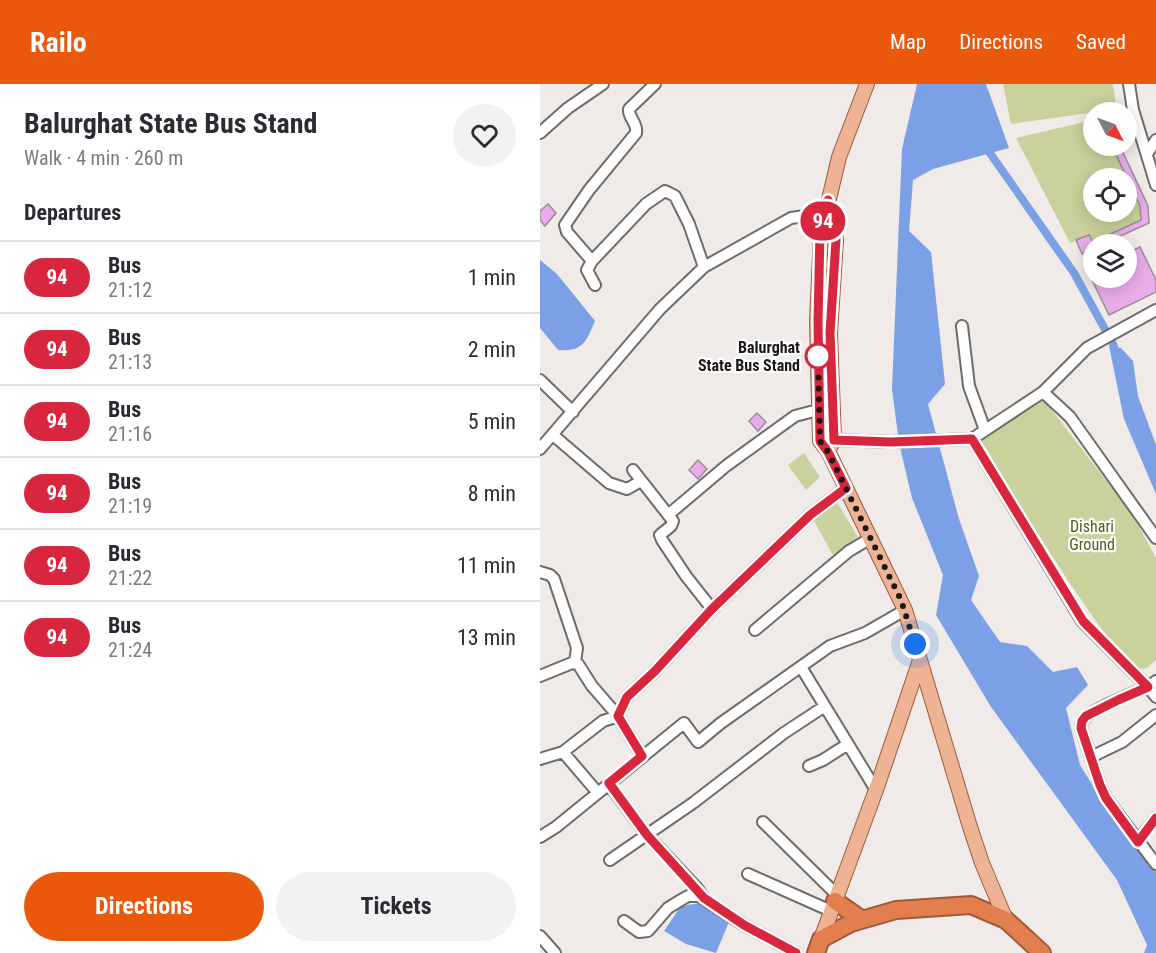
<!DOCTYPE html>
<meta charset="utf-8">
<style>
body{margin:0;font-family:"Roboto Condensed",sans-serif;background:#f2f2f3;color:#2b2b33;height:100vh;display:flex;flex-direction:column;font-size:22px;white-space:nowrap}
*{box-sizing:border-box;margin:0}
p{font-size:20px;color:#7c7c81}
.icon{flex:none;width:33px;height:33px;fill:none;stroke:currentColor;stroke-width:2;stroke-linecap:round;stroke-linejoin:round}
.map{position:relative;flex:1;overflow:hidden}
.side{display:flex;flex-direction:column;background:#fff;width:540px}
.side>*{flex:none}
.badge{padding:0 12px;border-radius:20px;font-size:21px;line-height:39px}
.needle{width:39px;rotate:132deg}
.fabs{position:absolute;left:543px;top:18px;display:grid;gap:12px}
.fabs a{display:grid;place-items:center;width:54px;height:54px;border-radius:50%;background:#fff;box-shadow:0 3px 15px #0003;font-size:30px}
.you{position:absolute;width:30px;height:30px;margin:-15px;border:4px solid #fff;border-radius:50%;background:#1a73e8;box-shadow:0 0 0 9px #1a73e833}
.map>.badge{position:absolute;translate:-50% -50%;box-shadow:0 0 0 3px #fff}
h2{padding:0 24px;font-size:22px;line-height:54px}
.round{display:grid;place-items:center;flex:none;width:63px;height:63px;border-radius:32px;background:#f2f2f3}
.overview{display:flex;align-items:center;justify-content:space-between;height:102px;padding:0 24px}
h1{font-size:28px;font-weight:700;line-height:45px}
.button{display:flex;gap:12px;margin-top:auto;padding:12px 24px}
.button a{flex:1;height:69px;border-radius:36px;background:#ea580c;color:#fff;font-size:24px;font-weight:700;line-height:69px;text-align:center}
.button a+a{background:#f2f2f3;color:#2b2b33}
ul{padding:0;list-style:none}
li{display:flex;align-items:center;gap:18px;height:72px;padding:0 24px;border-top:2px solid #e1e1e2}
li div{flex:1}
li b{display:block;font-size:22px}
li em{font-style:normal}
li .badge{min-width:66px;font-weight:700;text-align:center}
header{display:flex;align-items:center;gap:36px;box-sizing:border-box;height:84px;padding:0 30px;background:#ea580c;color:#fff}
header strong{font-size:28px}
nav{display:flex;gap:33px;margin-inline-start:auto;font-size:21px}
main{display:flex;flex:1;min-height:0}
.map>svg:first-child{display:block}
.green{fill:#cad19c;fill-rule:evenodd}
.water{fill:#7ba0e5}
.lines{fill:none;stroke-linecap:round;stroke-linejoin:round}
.canal{stroke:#7ba0e5;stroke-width:8}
.building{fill:#ebaceb;stroke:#959195;stroke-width:1.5}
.minor-casing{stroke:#706c68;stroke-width:14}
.major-casing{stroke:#9d5b3b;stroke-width:16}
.highway-casing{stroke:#9d5b3b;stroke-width:20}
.minor{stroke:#fff;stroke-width:10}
.major{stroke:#eeb295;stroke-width:14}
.highway{stroke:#e37f4e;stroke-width:16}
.line-casing{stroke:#fff;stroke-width:14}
.line{stroke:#d7263d;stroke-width:9}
.walk{stroke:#1a1817;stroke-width:6;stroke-dasharray:0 10.8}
.stop-dot{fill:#fff;stroke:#d7263d;stroke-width:3}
.labels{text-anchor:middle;stroke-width:4.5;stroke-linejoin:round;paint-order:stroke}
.stop-label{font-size:16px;font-weight:bold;fill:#1a1817;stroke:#fff;text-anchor:end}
.park-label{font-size:16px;fill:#565b1e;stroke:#fff}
</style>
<header>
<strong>Railo</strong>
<nav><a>Map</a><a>Directions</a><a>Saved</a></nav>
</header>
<main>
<section class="side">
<div class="overview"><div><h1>Balurghat State Bus Stand</h1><p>Walk · 4 min · 260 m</p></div><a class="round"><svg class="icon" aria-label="heart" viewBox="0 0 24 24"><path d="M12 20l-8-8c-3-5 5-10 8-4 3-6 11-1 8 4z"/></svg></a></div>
<h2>Departures</h2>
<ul>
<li><span class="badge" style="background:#d7263d;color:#fff">94</span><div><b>Bus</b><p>21:12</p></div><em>1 min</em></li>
<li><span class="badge" style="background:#d7263d;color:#fff">94</span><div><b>Bus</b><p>21:13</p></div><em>2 min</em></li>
<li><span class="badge" style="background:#d7263d;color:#fff">94</span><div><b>Bus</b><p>21:16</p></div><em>5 min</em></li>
<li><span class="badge" style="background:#d7263d;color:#fff">94</span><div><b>Bus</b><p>21:19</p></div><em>8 min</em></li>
<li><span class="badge" style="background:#d7263d;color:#fff">94</span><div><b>Bus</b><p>21:22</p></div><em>11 min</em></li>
<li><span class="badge" style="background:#d7263d;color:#fff">94</span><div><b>Bus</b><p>21:24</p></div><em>13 min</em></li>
</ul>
<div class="button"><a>Directions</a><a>Tickets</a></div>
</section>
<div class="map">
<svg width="616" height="869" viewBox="0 0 616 869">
<rect width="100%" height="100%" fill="#f0ebe8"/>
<path class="green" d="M 463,0 L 573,0 L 577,25 L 471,40 Z
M 553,36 L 554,62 L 572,62 L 600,122 L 601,136 L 553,158 L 549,151 L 530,159 L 476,54 ZM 554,94 L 586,94 L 586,128 L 554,128 Z
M 500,311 L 592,430 L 616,474 L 616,576 L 607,584 L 590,586 L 531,501 L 439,360 L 444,349 Z
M 264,369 L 280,393 L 266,406 L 248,381 Z
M 297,418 L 318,453 L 293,471 L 273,435 Z"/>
<path class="water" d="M 377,0 L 446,0 L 469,64 L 393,85 L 373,96 L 369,147 L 391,168 L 405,300 L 388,320 L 419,435 L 439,492 L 431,516 L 460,558 L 487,562 L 513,588 L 537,583 L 548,601 L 526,624 L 540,681 L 580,745 L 616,788 L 616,869 L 604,869 L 607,861 L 577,796 L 451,623 L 396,531 L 403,491 L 372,414 L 359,359 L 352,305 L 362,65 Z
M 0,176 L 17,190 L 55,237 C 46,258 43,268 18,266 L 0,244 Z
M 569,262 L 581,264 L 593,277 L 598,312 L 616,361 L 616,410 L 584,335 Z
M 161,819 L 189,838 L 176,869 L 146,860 L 124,847 L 141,822 Z"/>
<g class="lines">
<path class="canal" d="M 445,62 L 534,189 L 573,260 L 577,272"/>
</g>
<path class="building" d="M 572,62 L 580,62 L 608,122 L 609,139 L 563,160 L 554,160 L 554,169 L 549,171 L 547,167 L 542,170 L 536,156 L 549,151 L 553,158 L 601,136 L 600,122 Z
M 8,120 L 16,129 L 5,142 L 0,136 L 0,127 Z
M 600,163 L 616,196 L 616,208 L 569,231 L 551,194 L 586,194 L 586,170 Z
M 217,329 L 226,338 L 218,347 L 209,337 Z
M 158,376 L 167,385 L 158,395 L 149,386 Z"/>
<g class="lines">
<defs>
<path id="minor" d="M 589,0 L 593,26 L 616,101
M 0,49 L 28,24 L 63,0
M 607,70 L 616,56
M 52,177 L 27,148 L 25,141 L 49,106 L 96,49 C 98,39 88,34 89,25 L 115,0
M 55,201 L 47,186 L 52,177 L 106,120 L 125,107 L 135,112 L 149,140 L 164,183
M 422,242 L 429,302 L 445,346
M 0,296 L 33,328
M 503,308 L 530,333 L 616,454
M 13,351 L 69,399 L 87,405 L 101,397
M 432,355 L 542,537 L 608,603 C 595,608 551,626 544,635 C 541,638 542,639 541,644 L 560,701 L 566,714 L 616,780
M 294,356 L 351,358 L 432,355 L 503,308 L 547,264 L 616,226
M 0,365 L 120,225 L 164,183 L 251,134 L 285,129
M 93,386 L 133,437 L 131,442 L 120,451 L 122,456 L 146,492 L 172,525
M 128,431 L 186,382 L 255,332 L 278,326
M 0,488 L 10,491 L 14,495 L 37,564 L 35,578
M 215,546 L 309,467 L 331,454
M 261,583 L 336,706
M 0,592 L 32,579 L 38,580 L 52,602 L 78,632 L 102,672
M 616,597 L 608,603 L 616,613
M 23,668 L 58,709
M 551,673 L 582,658 L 616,631
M 0,675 L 23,668 L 63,637 L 78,632 L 87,613 L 115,587 L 172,525 L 270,431 L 306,404
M 269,682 L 283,676 L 308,660
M 69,700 L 107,751 L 157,804 L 164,814
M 223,738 L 297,811
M 0,753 L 16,743 L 144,639 L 158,658 L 181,639 L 290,562 L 325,549 L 365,526
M 598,757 L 616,734
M 70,776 L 153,719 L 244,649 L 285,622
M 208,790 L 291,827
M 84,837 L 99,848 L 108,847 L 128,824 L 141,816 L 148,812 L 159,812 L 204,841 L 256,869
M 0,852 L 15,869"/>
<path id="major" d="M 327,0 L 299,73 L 281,149 L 277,237 L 280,357 L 288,367 L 365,526 L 430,743 L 442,779 L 466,836
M 288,367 L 294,356 L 290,249 L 296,156 L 289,121
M 281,855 L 336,706 L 380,576"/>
<path id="highway" d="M 295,817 L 321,835
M 276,869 L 281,855 L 311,839 L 356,826 L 431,821 L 466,836 L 502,869"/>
</defs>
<use href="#minor" class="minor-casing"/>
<use href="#major" class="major-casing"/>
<use href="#highway" class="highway-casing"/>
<use href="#minor" class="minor"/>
<use href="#major" class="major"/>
<use href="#highway" class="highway"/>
</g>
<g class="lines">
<defs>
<path id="line" d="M 256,869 L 204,841 L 164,814 L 107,751 L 69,699 L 102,672 L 78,632 L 87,613 L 115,587 L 172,525 L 270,431 L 306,404 L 288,368 L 280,357 L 278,237 L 280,149 L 288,116 L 296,156 L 290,249 L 294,356 L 351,358 L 432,355 L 543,537 L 608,603 L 578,616 L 546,632 L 542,637 L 541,644 L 560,701 L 566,714 L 598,758 L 616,734"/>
</defs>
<use href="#line" class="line-casing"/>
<use href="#line" class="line"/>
<path class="walk" d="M 278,272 L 280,357 L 288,368 L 361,516 L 375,560"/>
</g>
<circle class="stop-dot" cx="278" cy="272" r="12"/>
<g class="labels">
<g class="stop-label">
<text x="260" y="269">Balurghat<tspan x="260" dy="18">State Bus Stand</tspan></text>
</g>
<g class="park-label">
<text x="552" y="448">Dishari<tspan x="552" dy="18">Ground</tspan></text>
</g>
</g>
</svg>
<div class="fabs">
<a><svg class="needle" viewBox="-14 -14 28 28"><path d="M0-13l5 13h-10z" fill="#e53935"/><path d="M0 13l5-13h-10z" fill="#7c7c81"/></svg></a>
<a><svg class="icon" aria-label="locate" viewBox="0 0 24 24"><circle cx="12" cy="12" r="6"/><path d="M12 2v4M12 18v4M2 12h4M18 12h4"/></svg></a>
<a><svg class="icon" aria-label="layers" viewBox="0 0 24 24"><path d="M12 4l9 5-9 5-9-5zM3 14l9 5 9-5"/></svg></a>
</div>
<div class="you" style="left:375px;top:560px"></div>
<b class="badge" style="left:283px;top:137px;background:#d7263d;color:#fff">94</b>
</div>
</main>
